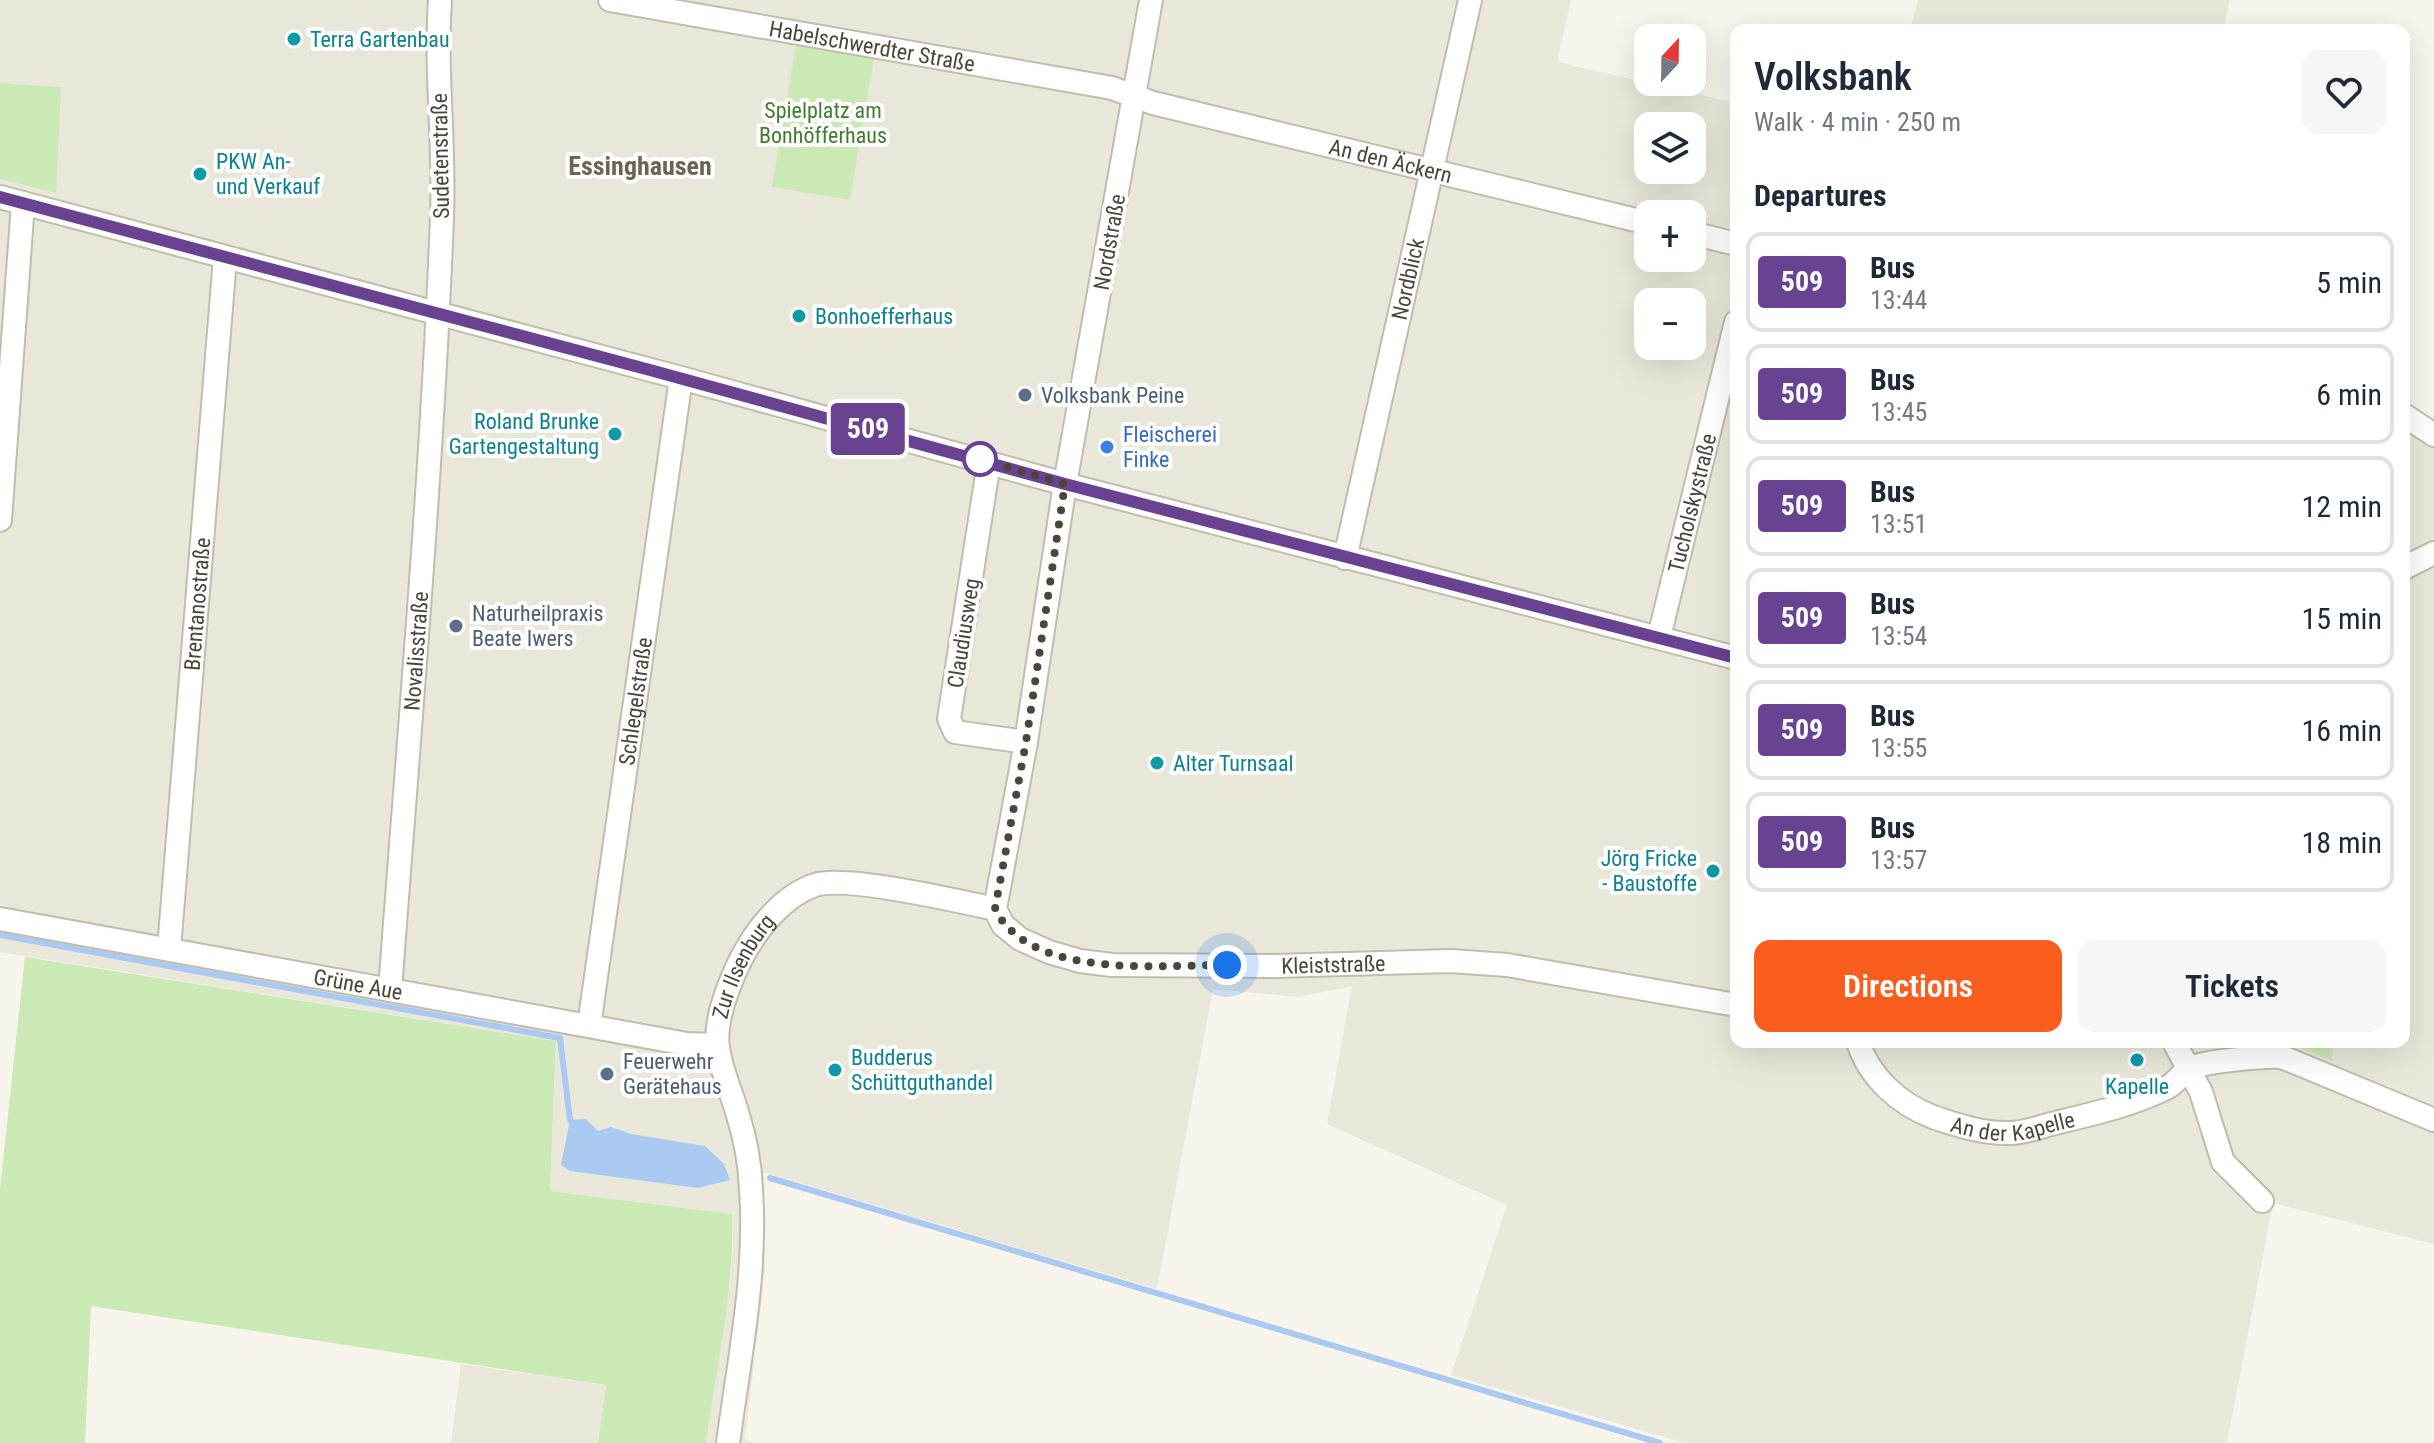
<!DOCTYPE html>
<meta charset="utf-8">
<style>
body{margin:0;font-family:"Roboto Condensed",sans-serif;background:#f6f6f7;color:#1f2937;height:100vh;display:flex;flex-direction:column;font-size:30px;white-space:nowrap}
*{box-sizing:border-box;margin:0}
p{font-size:26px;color:#747a83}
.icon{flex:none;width:44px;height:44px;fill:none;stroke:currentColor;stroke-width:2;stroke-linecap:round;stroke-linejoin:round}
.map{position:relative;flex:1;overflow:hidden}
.drawer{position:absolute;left:1730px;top:24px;width:680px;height:1024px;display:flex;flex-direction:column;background:#fff;border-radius:16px;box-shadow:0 8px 32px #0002}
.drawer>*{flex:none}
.badge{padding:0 16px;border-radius:6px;font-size:28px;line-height:52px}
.needle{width:52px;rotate:22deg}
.buttons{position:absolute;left:1634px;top:24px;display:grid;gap:16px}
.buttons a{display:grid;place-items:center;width:72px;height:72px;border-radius:16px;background:#fff;box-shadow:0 8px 32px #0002;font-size:40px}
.you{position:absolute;width:40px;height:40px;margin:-20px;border:6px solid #fff;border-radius:50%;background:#1a73e8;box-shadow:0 0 0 12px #1a73e833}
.map>.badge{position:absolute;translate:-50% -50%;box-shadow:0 0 0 4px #fff}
h2{padding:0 24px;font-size:30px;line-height:72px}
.round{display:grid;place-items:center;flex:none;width:84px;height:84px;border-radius:16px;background:#f6f6f7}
.head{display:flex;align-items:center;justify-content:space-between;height:136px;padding:0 24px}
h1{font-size:38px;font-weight:600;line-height:60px}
.action{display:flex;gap:16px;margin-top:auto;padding:16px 24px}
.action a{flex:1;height:92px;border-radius:16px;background:#fa5e1e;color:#fff;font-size:32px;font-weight:600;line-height:92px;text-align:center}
.action a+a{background:#f6f6f7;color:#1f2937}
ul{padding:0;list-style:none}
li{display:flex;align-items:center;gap:24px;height:100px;margin:0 16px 12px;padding:0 8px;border:4px solid #e0e1e3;border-radius:16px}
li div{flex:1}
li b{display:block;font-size:30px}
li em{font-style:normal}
li .badge{min-width:88px;font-weight:700;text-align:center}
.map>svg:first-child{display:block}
.residential{fill:#e9e7d9;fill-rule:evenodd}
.green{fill:#cae9b5}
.water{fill:#a9c9f1}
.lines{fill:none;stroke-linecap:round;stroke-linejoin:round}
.stream{stroke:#a9c9f1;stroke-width:6}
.minor-casing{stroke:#c1bdae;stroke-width:26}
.minor{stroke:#fff;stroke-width:22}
.line-casing{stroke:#fff;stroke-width:18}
.line{stroke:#694291;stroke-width:12}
.walk{stroke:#4a4639;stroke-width:8;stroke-dasharray:0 14.4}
.culture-dot{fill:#0f9aa8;stroke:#fff;stroke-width:3}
.service-dot{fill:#5c6f8a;stroke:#fff;stroke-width:3}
.shop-dot{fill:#3f7fe0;stroke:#fff;stroke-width:3}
.stop-dot{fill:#fff;stroke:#694291;stroke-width:4}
.labels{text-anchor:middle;stroke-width:8;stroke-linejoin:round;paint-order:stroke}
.culture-label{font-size:22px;fill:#0d838f;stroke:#fff;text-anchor:start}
.street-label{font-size:22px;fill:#4a4639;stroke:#fff}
.park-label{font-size:22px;fill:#3e7d2b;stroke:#fff}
.service-label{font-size:22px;fill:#4e5e75;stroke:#fff;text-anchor:start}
.shop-label{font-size:22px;fill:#366cbe;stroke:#fff;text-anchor:start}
.quarter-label{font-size:26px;font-weight:bold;fill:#6d6550;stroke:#fff}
</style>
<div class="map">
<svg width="2434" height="1443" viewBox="0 0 2434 1443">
<rect width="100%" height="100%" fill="#f6f4eb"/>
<path class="residential" d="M 0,0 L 1571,0 L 1557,62 L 1736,103 L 1736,1042 L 2404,1042 L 2404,402 L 2434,422 L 2434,1244 L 2273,1203 L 2227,1443 L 1685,1443 L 1451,1375 L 1507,1205 L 1327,1124 L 1352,986 L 1298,997 L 1213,989 L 1157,1289 L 763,1172 L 765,1270 L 745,1439 L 756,1443 L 706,1443 L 730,1283 L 733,1245 L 732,1214 L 550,1191 L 556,1041 L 0,952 ZM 1648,126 L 1692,126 L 1692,170 L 1648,170 ZM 1648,214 L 1692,214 L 1692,258 L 1648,258 ZM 1648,302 L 1692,302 L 1692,346 L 1648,346 Z
M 1918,0 L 2230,0 L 2223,30 L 1910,30 Z
M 461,1364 L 606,1385 L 598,1443 L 451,1443 Z"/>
<path class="green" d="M 796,45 L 874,58 L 850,200 L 772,187 Z
M 0,83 L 61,87 L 56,193 L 0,179 Z
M 25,957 L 556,1041 L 550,1191 L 732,1214 C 735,1290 716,1367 706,1443 L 598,1443 L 606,1385 L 91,1306 L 85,1443 L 0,1443 L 0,1189 Z
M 2286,1042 L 2333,1042 L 2332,1061 L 2288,1042 Z"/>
<path class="water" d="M 586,1119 L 598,1131 L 611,1127 L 631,1134 L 705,1146 L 724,1164 L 730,1180 L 698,1188 L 570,1171 L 561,1165 L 570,1120 Z"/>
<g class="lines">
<path class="stream" d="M 0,935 L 560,1038 L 570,1120 L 574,1125
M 770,1178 L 1660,1443"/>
<defs>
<g id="minor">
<path id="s1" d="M 610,0 L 1112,88 L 1153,103 L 1648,223"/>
<path id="s2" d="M 1151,0 L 1065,484 L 1026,742 L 995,909 L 1003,925 L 1020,939 L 1049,952 L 1080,961 L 1112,965 L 1275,966 L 1451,961 L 1507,965 L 1736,1005"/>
<path d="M 0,197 L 681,378 L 1065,484 L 1736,658"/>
<path d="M 1692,233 L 1736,244"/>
<path d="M 2404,415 L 2434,435"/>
<path d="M 989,462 L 949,719 L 955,732 L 1026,742"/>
<path d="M 0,520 L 23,203"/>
<path id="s3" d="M 1345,558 L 1470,0"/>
<path d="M 2404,568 L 2434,553"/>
<path id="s4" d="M 1659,637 L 1736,322"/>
<path id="s5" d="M 0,919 L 687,1044 L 717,1045"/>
<path id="s6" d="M 169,949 L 225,258"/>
<path id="s7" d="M 390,990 C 409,733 432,475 442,217 C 445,145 435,73 440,0"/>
<path id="s8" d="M 589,1026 L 681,378"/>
<path id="s9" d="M 1858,1042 C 1869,1077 1899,1104 1933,1117 C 1956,1125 1984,1134 2010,1133 C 2024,1133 2037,1128 2051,1124 C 2088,1115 2134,1105 2168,1087 C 2176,1083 2182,1072 2191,1068 C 2206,1061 2264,1056 2282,1057 L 2434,1120"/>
<path d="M 2174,1042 L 2201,1092 L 2223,1162 L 2262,1201"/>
<path id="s10" d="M 728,1443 C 739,1360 757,1274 751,1189 C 750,1164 745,1137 737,1112 C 731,1091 721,1070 718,1048 C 714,1020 728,986 740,961 C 755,931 782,896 815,885 C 846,875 958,901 995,909"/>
</g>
</defs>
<use href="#minor" class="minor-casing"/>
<use href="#minor" class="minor"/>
</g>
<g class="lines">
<defs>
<path id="line" d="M 0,197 L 650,370 L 1065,484 L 1736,658"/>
</defs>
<use href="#line" class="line-casing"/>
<use href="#line" class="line"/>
<path class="walk" d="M 980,459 L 1065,484 L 1026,742 L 995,909 C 1031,980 1159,965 1227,965"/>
</g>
<g class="culture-dot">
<circle cx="294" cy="39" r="8"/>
<circle cx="200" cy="174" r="8"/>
<circle cx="799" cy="316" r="8"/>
<circle cx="615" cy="434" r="8"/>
<circle cx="1157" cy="763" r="8"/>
<circle cx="1713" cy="871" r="8"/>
<circle cx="2137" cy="1060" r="8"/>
<circle cx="835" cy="1070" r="8"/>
</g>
<g class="service-dot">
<circle cx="1025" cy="395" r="8"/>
<circle cx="456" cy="626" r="8"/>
<circle cx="607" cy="1074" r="8"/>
</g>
<circle class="shop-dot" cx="1107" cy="447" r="8"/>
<circle class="stop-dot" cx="980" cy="459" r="16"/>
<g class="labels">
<g class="culture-label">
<text x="310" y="47">Terra Gartenbau</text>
<text x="216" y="169">PKW An-<tspan x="216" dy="25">und Verkauf</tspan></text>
<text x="815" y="324">Bonhoefferhaus</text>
<text x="599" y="429" text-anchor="end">Roland Brunke<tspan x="599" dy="25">Gartengestaltung</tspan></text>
<text x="1173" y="771">Alter Turnsaal</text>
<text x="1697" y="866" text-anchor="end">Jörg Fricke<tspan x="1697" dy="25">- Baustoffe</tspan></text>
<text x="851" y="1065">Budderus<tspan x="851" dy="25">Schüttguthandel</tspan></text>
<text x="2137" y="1094" text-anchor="middle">Kapelle</text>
</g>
<g class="street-label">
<text dy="8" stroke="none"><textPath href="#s1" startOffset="266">Habelschwerdter Straße</textPath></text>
<text transform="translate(440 156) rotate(-91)" y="8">Sudetenstraße</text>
<text dy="8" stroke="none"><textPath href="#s1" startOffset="798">An den Äckern</textPath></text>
<text transform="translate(1109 242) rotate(-80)" y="8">Nordstraße</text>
<text dy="8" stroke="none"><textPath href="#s3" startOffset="286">Nordblick</textPath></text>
<text dy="8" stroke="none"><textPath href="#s4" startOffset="138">Tucholskystraße</textPath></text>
<text dy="8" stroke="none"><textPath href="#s6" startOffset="346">Brentanostraße</textPath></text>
<text transform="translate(963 633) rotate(-81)" y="8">Claudiusweg</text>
<text dy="8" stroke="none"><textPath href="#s7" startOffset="340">Novalisstraße</textPath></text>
<text dy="8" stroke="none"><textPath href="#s8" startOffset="328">Schlegelstraße</textPath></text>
<text dy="8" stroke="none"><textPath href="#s2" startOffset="1280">Kleiststraße</textPath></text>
<text dy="8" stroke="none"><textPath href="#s10" startOffset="488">Zur Ilsenburg</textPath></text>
<text dy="8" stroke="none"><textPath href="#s5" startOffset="364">Grüne Aue</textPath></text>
<text dy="8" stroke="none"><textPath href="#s9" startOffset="192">An der Kapelle</textPath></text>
</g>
<g class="park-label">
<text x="823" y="118">Spielplatz am<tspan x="823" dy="25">Bonhöfferhaus</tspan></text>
</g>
<g class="service-label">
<text x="1041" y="403">Volksbank Peine</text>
<text x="472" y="621">Naturheilpraxis<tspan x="472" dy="25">Beate Iwers</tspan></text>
<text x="623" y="1069">Feuerwehr<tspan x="623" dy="25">Gerätehaus</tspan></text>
</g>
<g class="shop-label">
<text x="1123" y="442">Fleischerei<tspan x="1123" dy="25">Finke</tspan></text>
</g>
<g class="quarter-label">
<text x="640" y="175">Essinghausen</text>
</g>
</g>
</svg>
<div class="buttons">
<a><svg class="needle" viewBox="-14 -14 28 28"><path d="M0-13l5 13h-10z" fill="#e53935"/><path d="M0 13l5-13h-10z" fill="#747a83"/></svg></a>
<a><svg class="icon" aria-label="layers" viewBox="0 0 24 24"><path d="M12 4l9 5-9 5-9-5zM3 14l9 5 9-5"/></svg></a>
<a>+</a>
<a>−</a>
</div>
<div class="you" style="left:1227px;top:965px"></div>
<b class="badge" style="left:868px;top:429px;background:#694291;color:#fff">509</b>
<section class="drawer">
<div class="head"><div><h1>Volksbank</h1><p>Walk · 4 min · 250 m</p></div><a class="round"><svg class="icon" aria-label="heart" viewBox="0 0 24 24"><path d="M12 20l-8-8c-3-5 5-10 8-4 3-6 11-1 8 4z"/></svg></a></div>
<h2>Departures</h2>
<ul>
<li><span class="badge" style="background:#694291;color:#fff">509</span><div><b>Bus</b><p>13:44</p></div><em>5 min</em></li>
<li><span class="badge" style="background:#694291;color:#fff">509</span><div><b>Bus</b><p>13:45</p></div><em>6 min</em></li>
<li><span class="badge" style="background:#694291;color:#fff">509</span><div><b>Bus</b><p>13:51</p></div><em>12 min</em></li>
<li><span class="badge" style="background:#694291;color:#fff">509</span><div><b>Bus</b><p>13:54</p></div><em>15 min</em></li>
<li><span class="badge" style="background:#694291;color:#fff">509</span><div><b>Bus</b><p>13:55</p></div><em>16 min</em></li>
<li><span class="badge" style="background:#694291;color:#fff">509</span><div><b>Bus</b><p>13:57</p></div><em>18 min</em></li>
</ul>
<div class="action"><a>Directions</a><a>Tickets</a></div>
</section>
</div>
